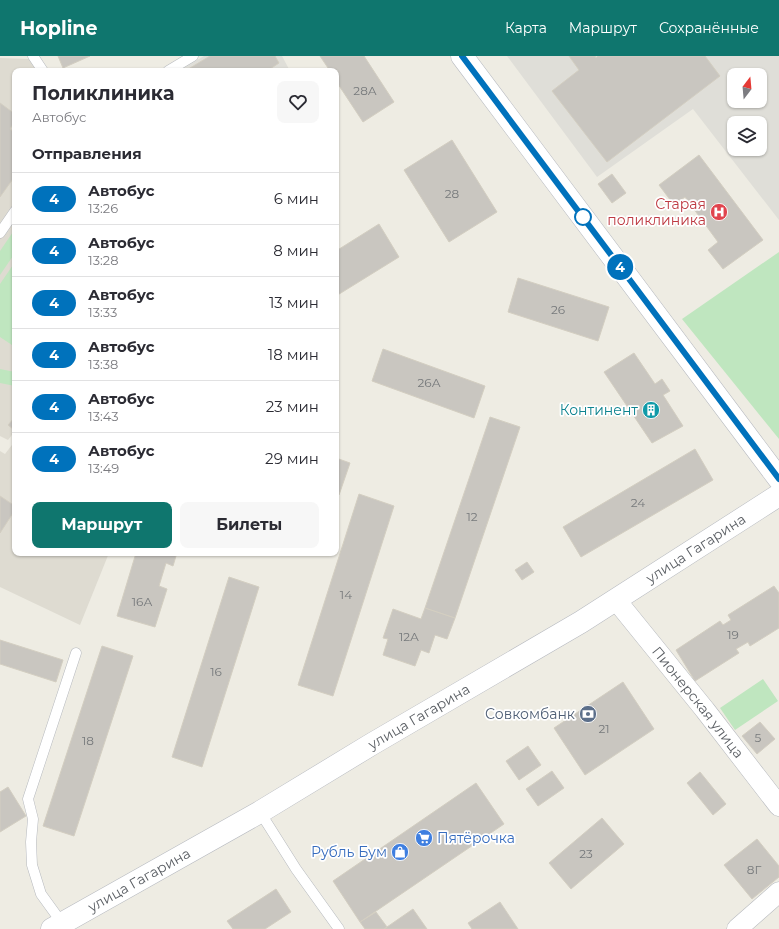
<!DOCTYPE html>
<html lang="ru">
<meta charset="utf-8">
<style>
body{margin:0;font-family:Montserrat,sans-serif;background:#f7f7f7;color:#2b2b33;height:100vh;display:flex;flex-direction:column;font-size:15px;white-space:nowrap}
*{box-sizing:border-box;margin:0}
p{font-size:13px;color:#7c7c81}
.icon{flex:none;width:22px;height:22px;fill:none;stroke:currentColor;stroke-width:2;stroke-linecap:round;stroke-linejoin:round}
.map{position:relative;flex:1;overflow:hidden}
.details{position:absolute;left:12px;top:12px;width:327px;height:488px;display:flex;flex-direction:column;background:#fff;border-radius:8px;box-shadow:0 1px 3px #0004}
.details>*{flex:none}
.badge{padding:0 8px;border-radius:13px;font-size:14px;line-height:26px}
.needle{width:26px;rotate:16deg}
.buttons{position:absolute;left:727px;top:12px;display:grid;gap:8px}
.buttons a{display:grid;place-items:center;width:40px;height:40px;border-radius:8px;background:#fff;box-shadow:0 1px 3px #0004;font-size:20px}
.map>.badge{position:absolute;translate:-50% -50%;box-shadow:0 0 0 2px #fff}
h2{padding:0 20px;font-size:15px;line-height:36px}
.round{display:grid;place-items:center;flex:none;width:42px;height:42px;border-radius:8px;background:#f7f7f7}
.summary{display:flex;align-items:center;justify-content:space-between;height:68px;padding:0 20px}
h1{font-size:19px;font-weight:700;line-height:30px}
.primary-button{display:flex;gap:8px;margin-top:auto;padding:8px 20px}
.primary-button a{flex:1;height:46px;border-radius:8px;background:#0f766e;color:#fff;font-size:16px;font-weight:700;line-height:46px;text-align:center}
.primary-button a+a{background:#f7f7f7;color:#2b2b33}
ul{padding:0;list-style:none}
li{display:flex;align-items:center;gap:12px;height:52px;padding:0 20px;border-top:1px solid #e1e1e2}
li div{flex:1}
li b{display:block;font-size:15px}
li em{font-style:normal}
li .badge{min-width:44px;font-weight:700;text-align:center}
header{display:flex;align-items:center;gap:24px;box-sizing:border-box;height:56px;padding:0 20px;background:#0f766e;color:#fff}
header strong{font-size:19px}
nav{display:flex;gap:22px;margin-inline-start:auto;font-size:14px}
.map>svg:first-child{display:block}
.industrial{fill:#dfded8;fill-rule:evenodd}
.education{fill:#dedbd1}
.green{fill:#bfe6bf}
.building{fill:#c9c6c0;stroke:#d3cec1}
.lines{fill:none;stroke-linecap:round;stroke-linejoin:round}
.lane-casing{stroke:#b6b9be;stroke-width:11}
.street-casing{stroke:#b6b9be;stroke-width:21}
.secondary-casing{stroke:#b7bac0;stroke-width:23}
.lane{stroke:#fff;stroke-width:10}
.street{stroke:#fff;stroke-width:20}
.secondary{stroke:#fff;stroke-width:22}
.line-casing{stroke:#fff;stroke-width:9}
.line{stroke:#0072bc;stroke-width:6}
.stop-dot{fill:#fff;stroke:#0072bc;stroke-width:2}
.labels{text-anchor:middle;stroke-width:3.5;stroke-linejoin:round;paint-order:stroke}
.number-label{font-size:12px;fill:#76797b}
.health-label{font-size:14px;fill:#be3a42;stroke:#fff;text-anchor:end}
.culture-label{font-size:14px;fill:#0d838f;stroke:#fff;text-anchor:end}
.street-label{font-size:14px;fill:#5b5f64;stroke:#fff}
.service-label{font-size:14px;fill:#4e5e75;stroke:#fff;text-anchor:end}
.shop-label{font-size:14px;fill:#366cbe;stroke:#fff;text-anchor:start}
</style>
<header>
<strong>Hopline</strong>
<nav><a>Карта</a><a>Маршрут</a><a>Сохранённые</a></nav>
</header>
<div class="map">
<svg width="779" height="873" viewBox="0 0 779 873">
<rect width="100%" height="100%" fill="#eeece3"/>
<path class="industrial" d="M 204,0 L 282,0 L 290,15 L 179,15 Z
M 507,0 L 779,0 L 779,164 L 693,53 L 597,121 ZM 734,19 L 760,19 L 760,45 L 734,45 ZM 734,67 L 760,67 L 760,93 L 734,93 Z"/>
<path class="education" d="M 0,2 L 29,3 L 38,15 L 15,15 L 15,375 L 8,384 L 0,380 Z
M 15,385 L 15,497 L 109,497 L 80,569 L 0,531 L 0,395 L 5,398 Z"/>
<path class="green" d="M 15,173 L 15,197 L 0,219 L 0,195 Z
M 779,196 L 779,383 L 682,263 Z
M 15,206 L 15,291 L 0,281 L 0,228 Z
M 0,313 L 15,316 L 15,330 L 0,327 Z
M 763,623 L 778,645 L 735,674 L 720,652 Z"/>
<path class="building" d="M 58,0 L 90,0 L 63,12 Z
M 210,0 L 275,0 L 279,7 L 267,15 L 185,15 Z
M 320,0 L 364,0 L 394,46 L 363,66 L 336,25 L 336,15 L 330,15 Z
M 569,0 L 595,0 L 596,2 L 598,0 L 705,0 L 720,20 L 607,106 L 552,35 L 579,14 Z
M 0,47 L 15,58 L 15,65 L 10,73 L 15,77 L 15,120 L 0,141 Z
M 452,84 L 497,156 L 449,186 L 404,114 Z
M 699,99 L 763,184 L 723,213 L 708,194 L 718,186 L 685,141 L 674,149 L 659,129 Z
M 612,118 L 626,137 L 612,147 L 598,128 Z
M 379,168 L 399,201 L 336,240 L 336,195 Z
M 518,222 L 609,251 L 598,285 L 508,256 Z
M 383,293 L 485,330 L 474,362 L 372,325 Z
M 634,297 L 655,328 L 662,323 L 670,335 L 663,339 L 683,370 L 652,387 L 604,316 Z
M 15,361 L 15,371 L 13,373 L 8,369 Z
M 490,361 L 520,371 L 455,562 L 425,552 Z
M 695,393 L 713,424 L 581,501 L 563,471 Z
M 336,402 L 350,407 L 339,439 L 336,438 Z
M 359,438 L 394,450 L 333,640 L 298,629 Z
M 0,440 L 15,450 L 15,454 L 0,477 Z
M 136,497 L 166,497 L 176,500 L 173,510 L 166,507 L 159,530 L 167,533 L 155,571 L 117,560 Z
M 527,506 L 534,516 L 522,524 L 515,514 Z
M 229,521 L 259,531 L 202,711 L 172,701 Z
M 774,530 L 779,537 L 779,572 L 750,590 L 748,586 L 736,593 L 739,597 L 695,625 L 676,594 L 720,565 L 723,569 L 731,564 L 728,559 Z
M 425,552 L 455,562 L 447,583 L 435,579 L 429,597 L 421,594 L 415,610 L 383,599 L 388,583 L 383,582 L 393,553 L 421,563 Z
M 0,584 L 63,604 L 56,626 L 0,608 Z
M 102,590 L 133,600 L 74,780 L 43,770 Z
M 623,626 L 654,673 L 585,719 L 554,672 Z
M 760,666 L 775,683 L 757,698 L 742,680 Z
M 528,690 L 541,709 L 519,724 L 506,705 Z
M 552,715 L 564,732 L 538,750 L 526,733 Z
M 700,716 L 726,748 L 713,759 L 687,727 Z
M 476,727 L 504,768 L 360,866 L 333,825 Z
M 8,731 L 26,760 L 0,776 L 0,736 Z
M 602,762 L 624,788 L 571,833 L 549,807 Z
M 757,783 L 779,810 L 779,821 L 752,843 L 724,809 Z
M 276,833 L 291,856 L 265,873 L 233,873 L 227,865 Z
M 500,846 L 518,873 L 472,873 L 468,867 Z
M 413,853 L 427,873 L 384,873 L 387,871 Z
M 376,856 L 387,871 L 384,873 L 365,873 L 360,866 Z"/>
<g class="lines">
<defs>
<path id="lane" d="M 33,0 L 43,15
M 168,15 L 193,0
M 0,177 L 15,155
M 260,756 L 296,813 L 339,873
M 62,867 L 41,838 L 32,809 L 31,786 L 33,763 L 28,743 L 76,597"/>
<g id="street">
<path id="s1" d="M 616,544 L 705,654 L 779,750"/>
<path d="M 737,873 L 779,836"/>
</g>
<g id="secondary">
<path d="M 462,0 L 779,423"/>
<path id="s2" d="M 52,873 L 260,756 L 372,688 L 581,566 L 779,439"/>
</g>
</defs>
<use href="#lane" class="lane-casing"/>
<use href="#street" class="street-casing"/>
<use href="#secondary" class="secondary-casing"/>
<use href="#lane" class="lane"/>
<use href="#street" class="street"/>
<use href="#secondary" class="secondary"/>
</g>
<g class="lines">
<defs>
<path id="line" d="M 462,0 L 779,423"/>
</defs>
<use href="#line" class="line-casing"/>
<use href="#line" class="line"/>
</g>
<defs>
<symbol id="hospital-disc" viewBox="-11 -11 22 22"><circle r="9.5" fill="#e0444e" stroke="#fff"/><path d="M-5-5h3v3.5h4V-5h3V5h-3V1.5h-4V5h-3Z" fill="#fff"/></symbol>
<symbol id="building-disc" viewBox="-11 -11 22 22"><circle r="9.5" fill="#0f9aa8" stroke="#fff"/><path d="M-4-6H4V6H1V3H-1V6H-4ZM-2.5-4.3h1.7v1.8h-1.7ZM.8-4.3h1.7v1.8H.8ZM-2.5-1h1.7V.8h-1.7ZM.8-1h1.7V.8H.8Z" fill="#fff"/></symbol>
<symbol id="bank-disc" viewBox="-11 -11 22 22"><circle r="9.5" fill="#5c6f8a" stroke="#fff"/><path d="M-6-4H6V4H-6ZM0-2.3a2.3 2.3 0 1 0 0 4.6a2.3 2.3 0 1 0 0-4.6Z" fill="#fff"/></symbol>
<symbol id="supermarket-disc" viewBox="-11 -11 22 22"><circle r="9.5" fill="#3f7fe0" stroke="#fff"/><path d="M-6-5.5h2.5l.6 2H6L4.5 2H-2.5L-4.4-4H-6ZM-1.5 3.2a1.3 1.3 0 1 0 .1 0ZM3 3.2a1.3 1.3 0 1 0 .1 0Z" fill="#fff"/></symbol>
<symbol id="shop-disc" viewBox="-11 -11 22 22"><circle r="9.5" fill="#3f7fe0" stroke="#fff"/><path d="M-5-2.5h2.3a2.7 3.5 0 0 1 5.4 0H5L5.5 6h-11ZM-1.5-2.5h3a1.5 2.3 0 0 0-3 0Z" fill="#fff"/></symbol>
</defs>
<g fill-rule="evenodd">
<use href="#hospital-disc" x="709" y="146" width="20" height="20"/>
<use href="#building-disc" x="641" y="344" width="20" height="20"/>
<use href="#bank-disc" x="578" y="648" width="20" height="20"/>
<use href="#supermarket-disc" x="414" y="772" width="20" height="20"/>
<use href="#shop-disc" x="390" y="786" width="20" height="20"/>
</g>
<circle class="stop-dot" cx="583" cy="161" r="8"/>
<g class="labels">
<g class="number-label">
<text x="365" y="39">28А</text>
<text x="452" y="142">28</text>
<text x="558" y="258">26</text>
<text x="429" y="331">26А</text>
<text x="638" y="451">24</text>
<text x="472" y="465">12</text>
<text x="346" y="543">14</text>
<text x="142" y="550">16А</text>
<text x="733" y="583">19</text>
<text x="409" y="585">12А</text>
<text x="216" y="620">16</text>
<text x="604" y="677">21</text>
<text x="758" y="686">5</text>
<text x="88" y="689">18</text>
<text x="586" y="802">23</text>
<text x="754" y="818">8Г</text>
</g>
<g class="health-label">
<text x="706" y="153">Старая<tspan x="706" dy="16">поликлиника</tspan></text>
</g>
<g class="culture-label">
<text x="638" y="359">Континент</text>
</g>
<g class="street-label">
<text dy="5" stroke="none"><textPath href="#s2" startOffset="748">улица Гагарина</textPath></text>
<text dy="5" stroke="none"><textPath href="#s1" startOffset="131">Пионерская улица</textPath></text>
<text dy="5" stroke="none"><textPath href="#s2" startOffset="424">улица Гагарина</textPath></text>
<text dy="5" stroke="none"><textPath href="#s2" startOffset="100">улица Гагарина</textPath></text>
</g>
<g class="service-label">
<text x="575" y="663">Совкомбанк</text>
</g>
<g class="shop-label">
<text x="437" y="787">Пятёрочка</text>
<text x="387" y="801" text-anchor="end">Рубль Бум</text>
</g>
</g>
</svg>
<div class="buttons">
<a><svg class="needle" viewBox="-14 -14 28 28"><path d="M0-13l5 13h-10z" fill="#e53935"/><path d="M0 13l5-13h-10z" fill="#7c7c81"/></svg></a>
<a><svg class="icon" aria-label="layers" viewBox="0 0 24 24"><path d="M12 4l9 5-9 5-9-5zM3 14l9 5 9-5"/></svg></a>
</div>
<b class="badge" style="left:620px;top:211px;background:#0072bc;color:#fff">4</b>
<section class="details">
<div class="summary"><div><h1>Поликлиника</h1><p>Автобус</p></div><a class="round"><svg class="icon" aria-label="heart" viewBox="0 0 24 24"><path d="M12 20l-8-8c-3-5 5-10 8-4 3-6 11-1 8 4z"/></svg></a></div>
<h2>Отправления</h2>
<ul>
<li><span class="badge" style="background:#0072bc;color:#fff">4</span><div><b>Автобус</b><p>13:26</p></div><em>6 мин</em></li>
<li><span class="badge" style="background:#0072bc;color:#fff">4</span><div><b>Автобус</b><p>13:28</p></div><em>8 мин</em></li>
<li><span class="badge" style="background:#0072bc;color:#fff">4</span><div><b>Автобус</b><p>13:33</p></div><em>13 мин</em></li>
<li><span class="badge" style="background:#0072bc;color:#fff">4</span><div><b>Автобус</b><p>13:38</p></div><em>18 мин</em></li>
<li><span class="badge" style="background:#0072bc;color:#fff">4</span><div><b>Автобус</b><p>13:43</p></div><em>23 мин</em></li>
<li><span class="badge" style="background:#0072bc;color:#fff">4</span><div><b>Автобус</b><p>13:49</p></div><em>29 мин</em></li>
</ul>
<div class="primary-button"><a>Маршрут</a><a>Билеты</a></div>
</section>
</div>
